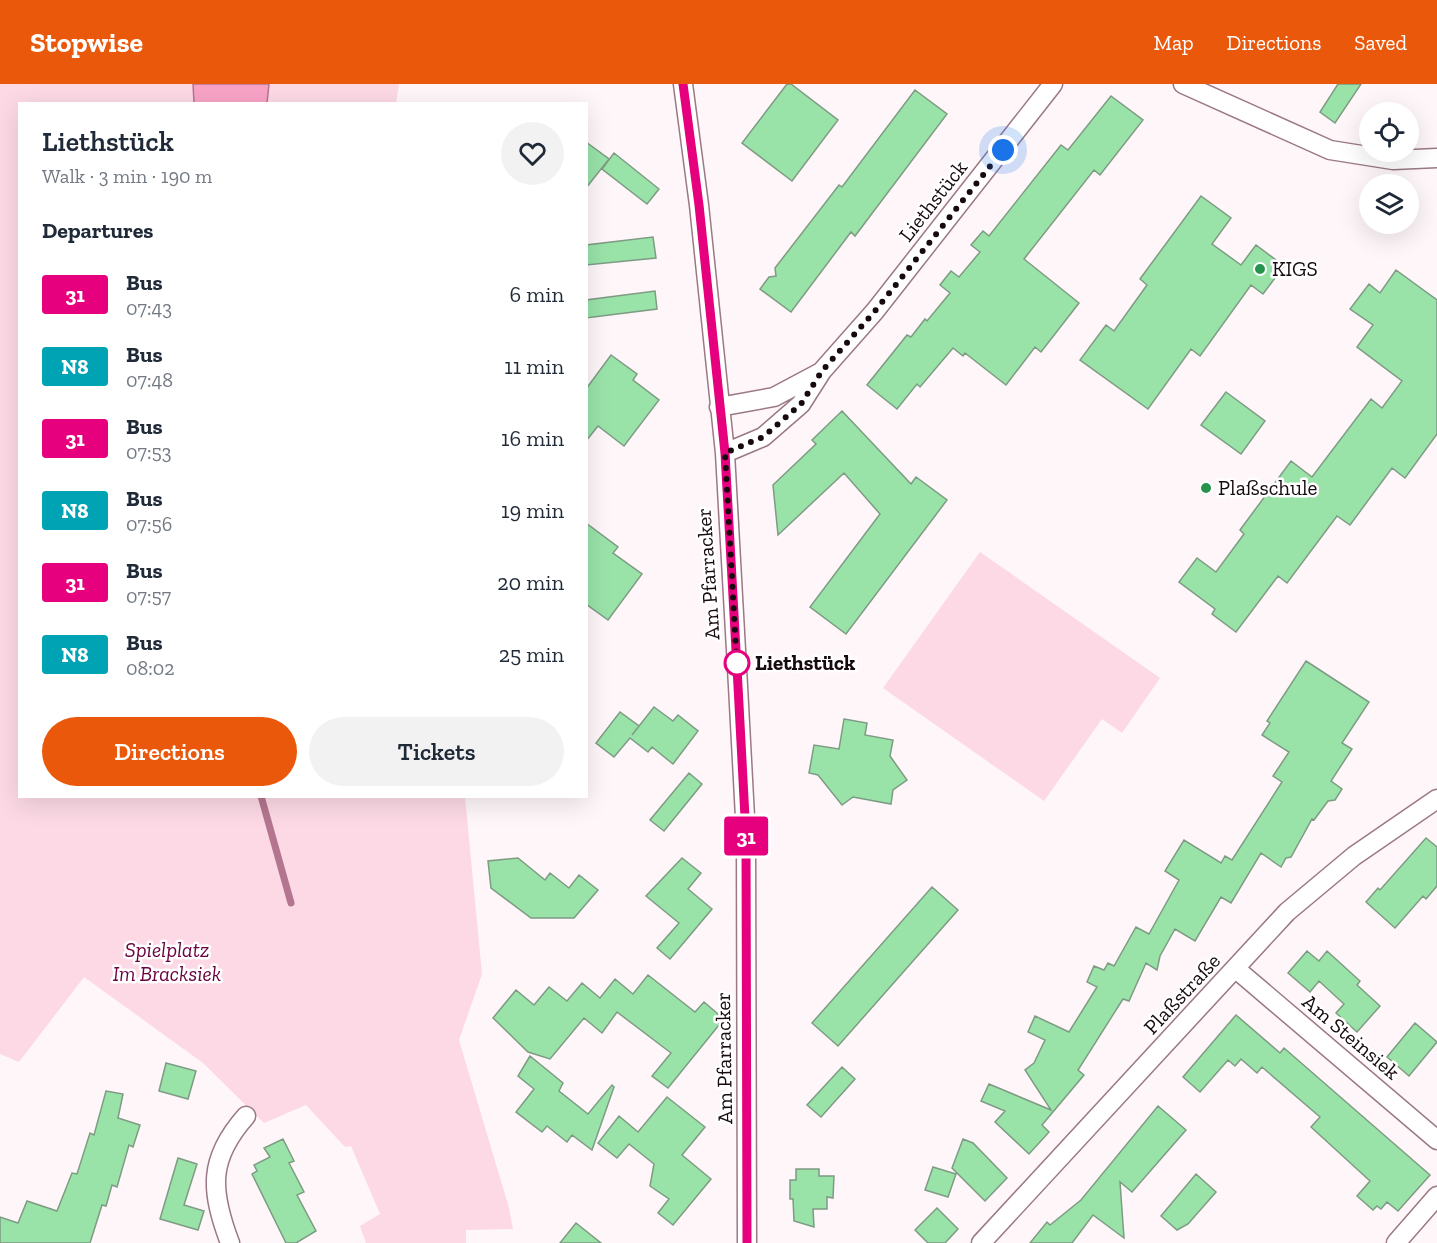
<!DOCTYPE html>
<meta charset="utf-8">
<style>
body{margin:0;font-family:"Zilla Slab",serif;background:#f2f2f3;color:#1f2937;height:100vh;display:flex;flex-direction:column;font-size:22px;white-space:nowrap}
*{box-sizing:border-box;margin:0}
p{font-size:20px;color:#747a83}
.icon{flex:none;width:33px;height:33px;fill:none;stroke:currentColor;stroke-width:2;stroke-linecap:round;stroke-linejoin:round}
.map{position:relative;flex:1;overflow:hidden}
.side{position:absolute;left:18px;top:18px;width:570px;height:696px;display:flex;flex-direction:column;background:#fff;border-radius:0px;box-shadow:0 6px 24px #0002}
.side>*{flex:none}
.badge{padding:0 12px;border-radius:4px;font-size:21px;line-height:39px}
.controls{position:absolute;left:1359px;top:18px;display:grid;gap:12px}
.controls a{display:grid;place-items:center;width:60px;height:60px;border-radius:50%;background:#fff;box-shadow:0 6px 24px #0002;font-size:30px}
.you{position:absolute;width:30px;height:30px;margin:-15px;border:4px solid #fff;border-radius:50%;background:#1a73e8;box-shadow:0 0 0 9px #1a73e833}
.map>.badge{position:absolute;translate:-50% -50%;box-shadow:0 0 0 3px #fff}
h2{padding:0 24px;font-size:22px;line-height:54px}
.round{display:grid;place-items:center;flex:none;width:63px;height:63px;border-radius:32px;background:#f2f2f3}
.headline{display:flex;align-items:center;justify-content:space-between;height:102px;padding:0 24px}
h1{font-size:28px;font-weight:600;line-height:45px}
.action{display:flex;gap:12px;margin-top:auto;padding:12px 24px}
.action a{flex:1;height:69px;border-radius:36px;background:#ea580c;color:#fff;font-size:24px;font-weight:600;line-height:69px;text-align:center}
.action a+a{background:#f2f2f3;color:#1f2937}
ul{padding:0;list-style:none}
li{display:flex;align-items:center;gap:18px;height:72px;padding:0 24px}
li div{flex:1}
li b{display:block;font-size:22px}
li em{font-style:normal}
li .badge{min-width:66px;font-weight:700;text-align:center}
header{display:flex;align-items:center;gap:36px;box-sizing:border-box;height:84px;padding:0 30px;background:#ea580c;color:#fff}
header strong{font-size:28px}
nav{display:flex;gap:33px;margin-inline-start:auto;font-size:21px}
.map>svg:first-child{display:block}
.green{fill:#fcd9e5}
.water{fill:#f8a3c6;stroke:#b4758f;stroke-width:1.5}
.lines{fill:none;stroke-linecap:round;stroke-linejoin:round}
.stream{stroke:#b4758f;stroke-width:7}
.building{fill:#99e3a9;stroke:#7e9b83;stroke-width:1.5}
.minor-casing{stroke:#9b7885;stroke-width:21}
.minor{stroke:#fff;stroke-width:18}
.line-casing{stroke:#fff;stroke-width:14}
.line{stroke:#e6007e;stroke-width:9}
.walk{stroke:#170a0f;stroke-width:6;stroke-dasharray:0 10.8}
.poi-dot{fill:#26934c;stroke:#fff;stroke-width:2}
.stop-dot{fill:#fff;stroke:#e6007e;stroke-width:3}
.labels{text-anchor:middle;stroke-width:5;stroke-linejoin:round;paint-order:stroke}
.street-label{font-size:21px;fill:#170a0f;stroke:#fff}
.poi-label{font-size:21px;fill:#170a0f;stroke:#fff;text-anchor:start}
.stop-label{font-size:21px;font-weight:bold;fill:#170a0f;stroke:#fff;text-anchor:start}
.park-label{font-size:21px;font-style:italic;fill:#69023d;stroke:#fff}
</style>
<header>
<strong>Stopwise</strong>
<nav><a>Map</a><a>Directions</a><a>Saved</a></nav>
</header>
<div class="map">
<svg width="1437" height="1159" viewBox="0 0 1437 1159">
<rect width="100%" height="100%" fill="#fef6f9"/>
<path class="green" d="M 0,0 L 193,0 L 194,19 L 20,20 L 20,712 L 465,713 L 482,890 L 459,956 L 509,1124 L 513,1145 L 466,1146 L 466,1159 L 366,1159 L 360,1142 L 380,1130 L 351,1062 L 345,1063 L 306,1021 L 264,1039 L 203,979 L 84,893 L 19,978 L 0,970 Z
M 269,0 L 399,0 L 396,19 L 267,20 Z
M 980,468 L 1160,594 L 1122,649 L 1102,635 L 1044,717 L 883,604 Z"/>
<path class="water" d="M 193,0 L 269,0 L 267,19 L 194,19 Z"/>
<g class="lines">
<path class="stream" d="M 261,712 L 291,819"/>
</g>
<path class="building" d="M 787,0 L 791,0 L 838,36 L 792,97 L 742,59 Z
M 1338,0 L 1361,0 L 1335,39 L 1320,28 Z
M 915,6 L 947,30 L 855,152 L 851,148 L 791,228 L 760,205 L 769,193 L 776,192 L 775,184 L 839,101 L 842,103 Z
M 1111,12 L 1143,36 L 1100,91 L 1094,86 L 1024,175 L 1079,219 L 1041,268 L 1035,263 L 1006,301 L 965,269 L 963,272 L 953,264 L 920,303 L 917,300 L 897,325 L 867,301 L 907,251 L 911,253 L 925,235 L 927,237 L 950,209 L 940,201 L 951,187 L 959,193 L 980,168 L 971,161 L 983,147 L 989,152 L 1061,61 L 1068,66 Z
M 586,58 L 609,75 L 586,104 Z
M 614,69 L 659,105 L 647,120 L 602,85 Z
M 1201,112 L 1231,134 L 1212,160 L 1241,181 L 1256,161 L 1284,182 L 1263,210 L 1251,201 L 1200,272 L 1191,265 L 1148,325 L 1080,276 L 1106,241 L 1114,247 L 1147,201 L 1140,195 Z
M 653,153 L 656,174 L 586,181 L 586,161 Z
M 1396,186 L 1437,216 L 1437,350 L 1405,394 L 1392,384 L 1350,441 L 1337,432 L 1287,499 L 1278,492 L 1236,548 L 1212,530 L 1215,525 L 1179,498 L 1197,474 L 1216,488 L 1244,450 L 1240,446 L 1291,377 L 1312,393 L 1371,315 L 1382,324 L 1402,297 L 1357,263 L 1373,241 L 1350,225 L 1369,200 L 1380,209 Z
M 655,207 L 657,225 L 586,234 L 586,216 Z
M 611,271 L 637,290 L 633,296 L 659,316 L 624,362 L 598,342 L 586,357 L 586,305 Z
M 1226,308 L 1265,337 L 1241,370 L 1201,341 Z
M 842,327 L 911,400 L 916,393 L 947,416 L 846,550 L 810,523 L 880,430 L 844,389 L 778,451 L 773,401 L 816,360 L 812,356 Z
M 586,439 L 618,463 L 613,469 L 642,490 L 608,536 L 586,520 Z
M 1306,577 L 1369,618 L 1342,659 L 1352,665 L 1331,697 L 1342,705 L 1335,716 L 1328,717 L 1314,736 L 1312,735 L 1291,773 L 1286,774 L 1281,783 L 1261,769 L 1231,819 L 1221,813 L 1195,857 L 1175,845 L 1160,872 L 1157,886 L 1146,879 L 1129,917 L 1123,915 L 1078,986 L 1084,991 L 1042,1041 L 1049,1048 L 1029,1070 L 995,1038 L 1005,1027 L 981,1017 L 989,1000 L 1051,1026 L 1025,986 L 1034,979 L 1045,956 L 1028,948 L 1035,932 L 1069,948 L 1097,903 L 1087,898 L 1094,882 L 1104,886 L 1108,879 L 1114,882 L 1136,843 L 1149,850 L 1179,796 L 1165,787 L 1184,756 L 1221,779 L 1225,772 L 1232,776 L 1282,698 L 1273,692 L 1289,668 L 1262,651 L 1270,639 L 1267,637 Z
M 654,623 L 673,637 L 678,631 L 698,647 L 673,680 L 652,663 L 648,668 L 630,654 L 614,673 L 596,659 L 620,628 L 639,642 L 632,651 Z
M 844,635 L 867,639 L 865,651 L 893,656 L 890,672 L 907,696 L 893,706 L 891,720 L 853,713 L 842,721 L 818,691 L 809,689 L 814,661 L 839,665 Z
M 689,689 L 702,700 L 664,747 L 650,736 Z
M 1426,754 L 1437,763 L 1437,802 L 1426,815 L 1423,812 L 1395,844 L 1366,818 L 1378,804 L 1380,806 Z
M 518,774 L 545,796 L 550,789 L 569,804 L 579,791 L 598,806 L 574,834 L 531,834 L 491,804 L 488,777 Z
M 682,774 L 701,789 L 688,805 L 712,825 L 670,875 L 657,864 L 679,839 L 646,812 Z
M 932,803 L 958,826 L 838,962 L 812,939 Z
M 1307,867 L 1319,877 L 1327,867 L 1360,897 L 1357,901 L 1380,922 L 1357,948 L 1336,929 L 1344,920 L 1319,897 L 1310,908 L 1288,889 Z
M 648,891 L 695,928 L 704,918 L 718,930 L 719,941 L 668,1004 L 652,992 L 671,969 L 617,928 L 602,949 L 584,934 L 550,975 L 528,968 L 493,934 L 516,906 L 534,921 L 549,903 L 567,917 L 582,899 L 600,914 L 615,895 L 633,910 Z
M 1236,931 L 1280,969 L 1284,964 L 1430,1091 L 1398,1127 L 1387,1118 L 1381,1125 L 1377,1122 L 1373,1126 L 1357,1112 L 1370,1097 L 1311,1043 L 1320,1033 L 1262,983 L 1257,989 L 1241,975 L 1235,982 L 1228,976 L 1200,1008 L 1183,993 Z
M 1415,939 L 1437,958 L 1409,992 L 1387,973 Z
M 530,972 L 563,999 L 559,1007 L 588,1030 L 612,1001 L 614,1003 L 592,1066 L 572,1051 L 567,1058 L 547,1042 L 542,1048 L 516,1028 L 534,1005 L 518,992 Z
M 166,979 L 196,987 L 188,1015 L 159,1007 Z
M 842,983 L 855,995 L 821,1033 L 807,1021 Z
M 106,1007 L 123,1010 L 118,1034 L 140,1041 L 133,1063 L 129,1061 L 117,1103 L 112,1101 L 106,1122 L 102,1121 L 90,1159 L 0,1159 L 0,1133 L 18,1139 L 27,1117 L 57,1127 L 72,1089 L 77,1090 L 90,1049 L 94,1051 Z
M 667,1013 L 705,1043 L 682,1071 L 711,1095 L 673,1141 L 658,1129 L 669,1115 L 650,1102 L 654,1080 L 629,1060 L 617,1074 L 598,1059 L 619,1032 L 638,1048 Z
M 1158,1022 L 1186,1046 L 1132,1108 L 1120,1098 L 1124,1154 L 1093,1131 L 1072,1159 L 1030,1159 L 1047,1138 L 1050,1141 L 1081,1116 Z
M 283,1055 L 294,1077 L 289,1079 L 304,1108 L 297,1111 L 316,1147 L 296,1159 L 286,1159 L 252,1090 L 257,1087 L 254,1081 L 270,1073 L 264,1064 Z
M 963,1055 L 973,1059 L 1007,1094 L 985,1117 L 952,1084 Z
M 178,1074 L 197,1080 L 184,1121 L 204,1127 L 198,1146 L 160,1135 Z
M 933,1083 L 956,1090 L 948,1113 L 925,1106 Z
M 796,1085 L 819,1085 L 819,1092 L 834,1092 L 833,1114 L 827,1113 L 827,1125 L 813,1125 L 814,1143 L 794,1137 L 793,1115 L 790,1115 L 790,1096 L 796,1096 Z
M 1196,1090 L 1216,1108 L 1188,1140 L 1177,1146 L 1161,1132 Z
M 937,1124 L 958,1145 L 945,1159 L 928,1159 L 915,1146 Z
M 576,1139 L 601,1159 L 560,1159 Z"/>
<g class="lines">
<defs>
<path id="minor" d="M 683,0 L 699,121 L 725,369 L 738,602 L 746,752 L 747,1159
M 1183,0 L 1330,66 L 1393,76 L 1437,74
M 719,323 L 774,313 L 821,288
M 725,369 L 763,353 L 801,320 L 822,287 L 875,227 L 1053,0
M 1236,885 L 1437,1056
M 230,1159 C 210,1106 208,1075 246,1032
M 981,1159 L 1287,828 L 1354,772 L 1437,715
M 1396,1159 L 1437,1112"/>
</defs>
<use href="#minor" class="minor-casing"/>
<use href="#minor" class="minor"/>
</g>
<g class="lines">
<defs>
<path id="line" d="M 683,0 L 699,121 L 725,369 L 738,602 L 746,752 L 747,1159"/>
</defs>
<use href="#line" class="line-casing"/>
<use href="#line" class="line"/>
<path class="walk" d="M 737,579 L 737,584 L 725,369 L 763,353 L 801,320 L 822,287 L 875,227 L 1003,66"/>
</g>
<g class="poi-dot">
<circle cx="1260" cy="185" r="6"/>
<circle cx="1206" cy="404" r="6"/>
</g>
<circle class="stop-dot" cx="737" cy="579" r="12"/>
<g class="labels">
<g class="street-label">
<text transform="translate(933 117) rotate(-52)" y="7">Liethstück</text>
<text transform="translate(708 490) rotate(-94)" y="7">Am Pfarracker</text>
<text transform="translate(1182 910) rotate(-47)" y="7">Plaßstraße</text>
<text transform="translate(1351 953) rotate(40)" y="7">Am Steinsiek</text>
<text transform="translate(724 974) rotate(-91)" y="7">Am Pfarracker</text>
</g>
<g class="poi-label">
<text x="1272" y="192">KIGS</text>
<text x="1218" y="411">Plaßschule</text>
</g>
<g class="stop-label">
<text x="755" y="586">Liethstück</text>
</g>
<g class="park-label">
<text x="167" y="873">Spielplatz<tspan x="167" dy="24">Im Bracksiek</tspan></text>
</g>
</g>
</svg>
<div class="controls">
<a><svg class="icon" aria-label="locate" viewBox="0 0 24 24"><circle cx="12" cy="12" r="6"/><path d="M12 2v4M12 18v4M2 12h4M18 12h4"/></svg></a>
<a><svg class="icon" aria-label="layers" viewBox="0 0 24 24"><path d="M12 4l9 5-9 5-9-5zM3 14l9 5 9-5"/></svg></a>
</div>
<div class="you" style="left:1003px;top:66px"></div>
<b class="badge" style="left:746px;top:752px;background:#e6007e;color:#fff">31</b>
<section class="side">
<div class="headline"><div><h1>Liethstück</h1><p>Walk · 3 min · 190 m</p></div><a class="round"><svg class="icon" aria-label="heart" viewBox="0 0 24 24"><path d="M12 20l-8-8c-3-5 5-10 8-4 3-6 11-1 8 4z"/></svg></a></div>
<h2>Departures</h2>
<ul>
<li><span class="badge" style="background:#e6007e;color:#fff">31</span><div><b>Bus</b><p>07:43</p></div><em>6 min</em></li>
<li><span class="badge" style="background:#00a3b4;color:#fff">N8</span><div><b>Bus</b><p>07:48</p></div><em>11 min</em></li>
<li><span class="badge" style="background:#e6007e;color:#fff">31</span><div><b>Bus</b><p>07:53</p></div><em>16 min</em></li>
<li><span class="badge" style="background:#00a3b4;color:#fff">N8</span><div><b>Bus</b><p>07:56</p></div><em>19 min</em></li>
<li><span class="badge" style="background:#e6007e;color:#fff">31</span><div><b>Bus</b><p>07:57</p></div><em>20 min</em></li>
<li><span class="badge" style="background:#00a3b4;color:#fff">N8</span><div><b>Bus</b><p>08:02</p></div><em>25 min</em></li>
</ul>
<div class="action"><a>Directions</a><a>Tickets</a></div>
</section>
</div>
